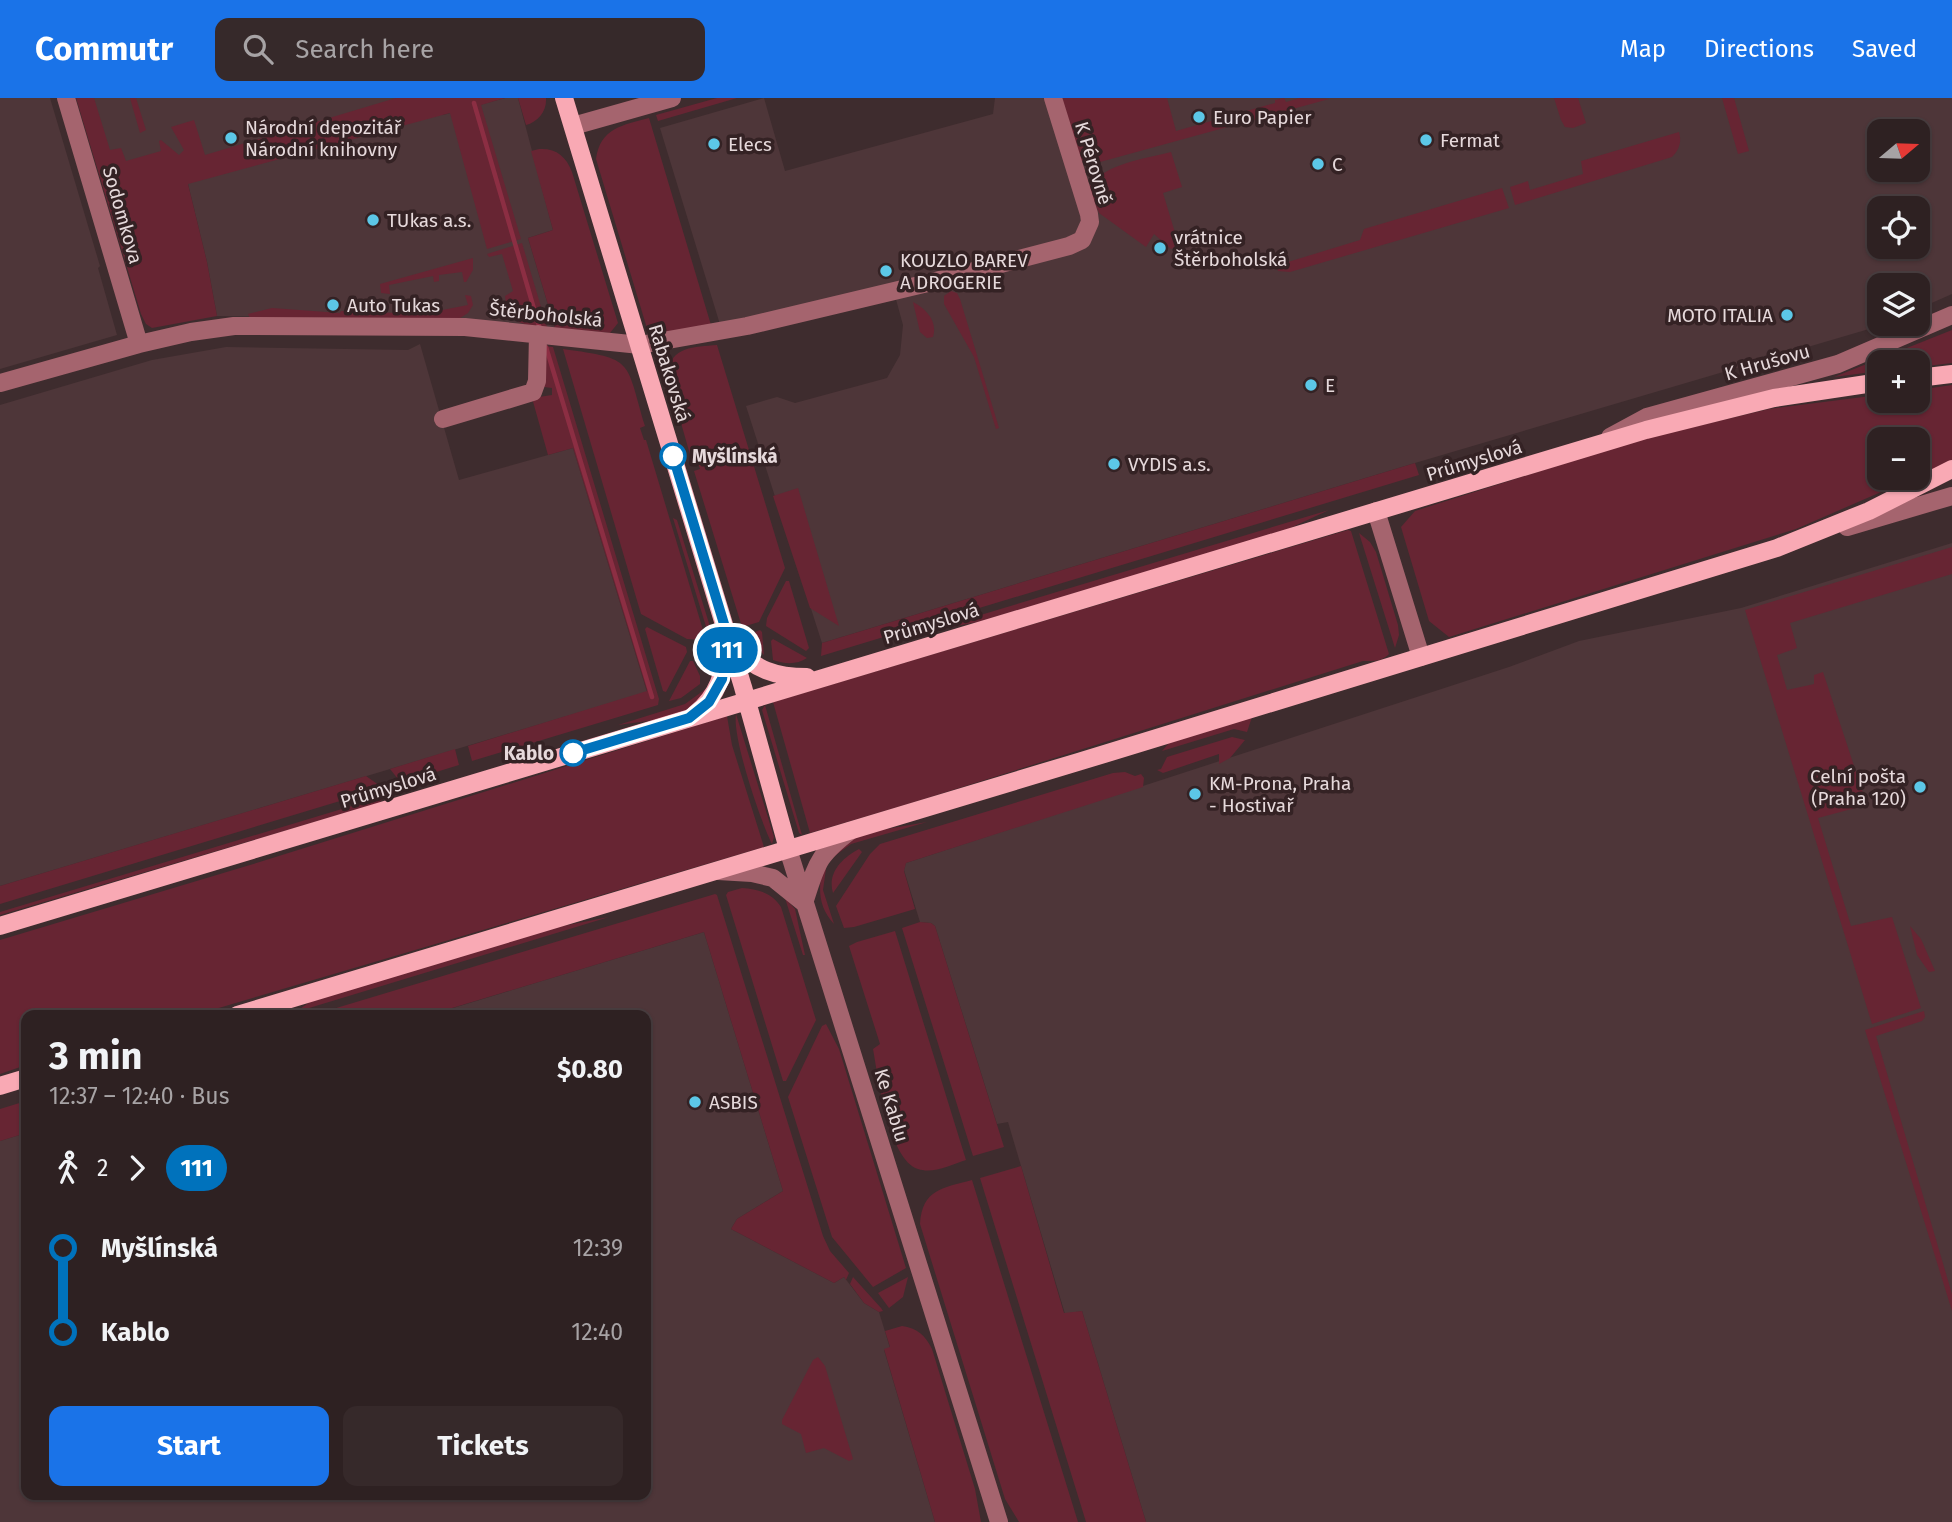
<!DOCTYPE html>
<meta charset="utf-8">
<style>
body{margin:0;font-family:"Fira Sans",sans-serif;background:#36292a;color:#f1f3f6;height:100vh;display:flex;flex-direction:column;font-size:26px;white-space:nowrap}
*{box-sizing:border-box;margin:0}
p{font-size:23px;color:#a7a3a5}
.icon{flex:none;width:38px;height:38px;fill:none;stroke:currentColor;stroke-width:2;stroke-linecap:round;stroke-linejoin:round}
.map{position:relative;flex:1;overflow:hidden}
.sheet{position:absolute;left:21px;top:912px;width:630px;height:490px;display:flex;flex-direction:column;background:#2e2122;border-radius:14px;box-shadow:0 2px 5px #0004,0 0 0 2px #493e40}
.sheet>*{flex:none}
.badge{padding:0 14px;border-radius:23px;font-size:24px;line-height:46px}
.needle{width:46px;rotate:71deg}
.controls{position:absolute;left:1867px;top:21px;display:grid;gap:14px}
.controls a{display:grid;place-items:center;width:63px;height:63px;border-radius:14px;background:#2e2122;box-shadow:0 2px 5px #0004,0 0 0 2px #493e40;font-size:35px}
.map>.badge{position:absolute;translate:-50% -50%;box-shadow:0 0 0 4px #fff}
.legs{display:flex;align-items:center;gap:10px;height:77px;padding:0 28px;font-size:23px}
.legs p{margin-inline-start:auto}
.overview{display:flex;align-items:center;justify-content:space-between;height:119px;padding:0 28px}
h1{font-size:38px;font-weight:700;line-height:52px}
.button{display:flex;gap:14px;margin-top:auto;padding:14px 28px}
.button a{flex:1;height:80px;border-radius:14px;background:#1a73e8;color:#fff;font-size:28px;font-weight:700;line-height:80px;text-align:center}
.button a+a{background:#36292a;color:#f1f3f6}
ul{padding:0 28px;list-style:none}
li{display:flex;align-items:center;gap:24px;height:84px;font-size:26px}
li i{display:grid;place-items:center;width:10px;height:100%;margin:0 9px;background:currentColor}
li i::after{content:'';width:18px;height:18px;margin:-9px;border:5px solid;border-radius:50%;background:#2e2122}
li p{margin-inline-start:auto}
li:first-child i{background:linear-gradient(#0000 50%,currentColor 0)}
li:last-child i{background:linear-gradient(currentColor 50%,#0000 0)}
header{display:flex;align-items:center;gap:42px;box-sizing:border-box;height:98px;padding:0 35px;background:#1a73e8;color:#fff}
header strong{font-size:33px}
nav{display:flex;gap:38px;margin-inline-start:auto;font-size:24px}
.search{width:490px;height:63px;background:#36292a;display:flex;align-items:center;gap:18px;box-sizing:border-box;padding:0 24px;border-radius:14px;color:#a7a3a5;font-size:26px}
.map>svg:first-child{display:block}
.built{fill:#4e3639;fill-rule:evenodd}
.green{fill:#672533}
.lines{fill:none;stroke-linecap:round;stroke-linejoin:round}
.stream{stroke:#8c2e43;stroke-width:4.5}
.minor{stroke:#a5646e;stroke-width:18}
.major{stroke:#f9a9b4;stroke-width:18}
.line-1-casing{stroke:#fff;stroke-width:16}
.line-1{stroke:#0072bc;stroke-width:10}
.poi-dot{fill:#5cc7e7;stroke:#342224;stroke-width:2.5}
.stop-1-dot{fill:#fff;stroke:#0072bc;stroke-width:3.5}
.labels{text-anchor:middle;stroke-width:7;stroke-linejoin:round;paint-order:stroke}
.poi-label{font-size:19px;fill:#e6d9db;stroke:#342224;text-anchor:start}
.street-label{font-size:19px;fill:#e6d9db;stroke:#342224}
.stop-label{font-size:19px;font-weight:bold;fill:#e6d9db;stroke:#342224;text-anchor:start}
</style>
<header>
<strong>Commutr</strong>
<div class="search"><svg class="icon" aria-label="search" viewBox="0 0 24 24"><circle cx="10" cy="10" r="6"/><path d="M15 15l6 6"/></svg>Search here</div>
<nav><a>Map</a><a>Directions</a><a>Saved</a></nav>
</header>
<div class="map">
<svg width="1952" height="1424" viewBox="0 0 1952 1424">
<rect width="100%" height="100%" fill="#3e2c2e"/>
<path class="built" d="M 0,0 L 50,0 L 100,168 L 98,170 L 117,237 L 0,271 Z
M 87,0 L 438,0 L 443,17 L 505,0 L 518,0 L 553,132 L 528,140 L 555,230 L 477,222 L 217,218 L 207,164 L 188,86 L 113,102 Z
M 764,0 L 785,73 L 993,16 L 995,0 L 1952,0 L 1952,196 L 1918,211 L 1918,187 L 1880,187 L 1880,226 L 1881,226 L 1869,231 L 1415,365 L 822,545 L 746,308 L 777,299 L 795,305 L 887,280 L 900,257 L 903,227 L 894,194 L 722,233 L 660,30 ZM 1880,33 L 1918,33 L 1918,72 L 1880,72 ZM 1880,110 L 1918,110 L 1918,149 L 1880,149 Z
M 420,246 L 459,382 L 573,350 L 647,594 L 0,788 L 0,307 L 152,262 L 226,249 L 408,252 Z
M 1952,445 L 1952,1424 L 1146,1424 L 1082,1213 L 1065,1216 L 1008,1024 L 997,1026 L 935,828 L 931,825 L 920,824 L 904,772 L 906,765 L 1509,569 L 1579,543 L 1741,510 Z
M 704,834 L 783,1093 L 737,1121 L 731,1131 L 834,1185 L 844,1179 L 864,1205 L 879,1214 L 890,1250 L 884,1252 L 935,1424 L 0,1424 L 0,1043 L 26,1035 L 26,1396 L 646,1396 L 646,917 L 430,917 Z"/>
<path class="green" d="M 76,0 L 94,0 L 110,52 L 121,50 L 126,63 L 161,53 L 159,43 L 161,42 L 179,57 L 184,52 L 171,29 L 194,22 L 205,57 L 396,0 L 505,0 L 481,7 L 521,141 L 487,151 L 450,15 L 188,86 L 207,164 L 217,218 L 152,230 L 146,226 L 141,216 Z
M 130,0 L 136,0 L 146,32 L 140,35 Z
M 518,0 L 546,0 C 547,13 538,24 526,27 Z
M 717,0 L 737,0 L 658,23 L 656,17 Z
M 1062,0 L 1167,0 L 1176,33 L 1275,5 L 1275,2 L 1284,0 L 1286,4 L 1300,0 L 1329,1 L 1100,64 L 1098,59 L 1081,63 Z
M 1554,0 L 1578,0 L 1586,25 L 1573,30 L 1565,29 L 1561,22 Z
M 1722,0 L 1734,0 L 1749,53 L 1738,56 Z
M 649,20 L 711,227 L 649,237 L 596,61 C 600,30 623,27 649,20 Z
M 1679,34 C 1682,44 1679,52 1672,59 L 1515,107 L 1510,89 L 1528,83 L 1530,92 L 1583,76 L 1581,63 Z
M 539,51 C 556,50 566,58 572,74 L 618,225 L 610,235 L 555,230 L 528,140 L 553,132 L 531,53 Z
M 1171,54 L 1182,89 L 1163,95 L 1179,148 L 1171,151 L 1154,136 L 1146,149 L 1099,115 L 1092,99 L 1090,88 C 1106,65 1145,61 1171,54 Z
M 1502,90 L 1509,110 L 1290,174 L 1278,173 L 1275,165 L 1285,154 L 1288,164 L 1360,142 L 1364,131 Z
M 522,145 L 547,229 C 520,226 509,227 505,198 L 513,193 L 502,156 L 489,159 L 487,156 Z
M 473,160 L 473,172 L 466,184 L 464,184 L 462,174 L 439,177 L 439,183 L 434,184 L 433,178 L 389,187 L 390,196 L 381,195 L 380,186 Z
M 951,193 L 957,195 L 960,201 L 999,330 L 996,331 L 974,259 L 944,206 L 944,198 Z
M 465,197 L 471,198 L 473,207 L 468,215 L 457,222 L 250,220 L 248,216 L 272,210 L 340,215 L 341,213 L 400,215 L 400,208 L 410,207 L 411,213 L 418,213 L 418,206 L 427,215 L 468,207 Z
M 913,204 C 926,211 938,223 933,239 L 927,240 L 920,234 Z
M 1952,232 L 1952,265 L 1918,269 L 1918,264 L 1880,264 L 1879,273 L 1834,279 Z
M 717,247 L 785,470 L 759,524 L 742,529 L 694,373 L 700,371 L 696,359 L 691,360 L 667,276 C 671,248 694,249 717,247 Z
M 544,248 L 553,249 L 659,601 L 658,607 L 472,663 L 468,648 L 647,593 L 573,350 L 548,357 L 532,300 L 552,297 L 552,290 L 544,289 Z
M 563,251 C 635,261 625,261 645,328 L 640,330 L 644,342 L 646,342 L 703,532 L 702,542 L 687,541 L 641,516 Z
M 1952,287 L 1952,362 L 1918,380 L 1918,341 L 1880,341 L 1880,380 L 1918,380 L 1895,391 L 1881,394 L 1796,431 L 1449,539 L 1429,523 L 1401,429 L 1415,413 L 1634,343 L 1769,311 L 1879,297 L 1880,303 L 1918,303 L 1918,292 Z
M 1415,365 L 1419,377 L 821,558 L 822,545 Z
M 798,390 L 839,528 L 810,510 L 773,398 Z
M 1329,412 L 1286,432 L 978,524 L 924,534 Z
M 673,420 L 677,422 L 716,548 L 717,556 L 714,574 L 714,555 Z
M 1348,432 L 1351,433 L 1389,556 C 1381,564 1374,563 1363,563 L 908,706 L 810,735 L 773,604 Z
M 1359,435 L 1370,444 L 1376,454 L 1398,527 L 1399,537 L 1395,550 Z
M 1952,449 L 1952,476 L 1790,525 L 1797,550 L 1777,557 L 1787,592 L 1814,586 L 1814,577 L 1823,574 L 1865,701 L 1859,709 L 1818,720 L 1851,828 L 1892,819 L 1921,910 L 1872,926 L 1745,512 Z
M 786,483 L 789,483 L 809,550 L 806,553 L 766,528 L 767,520 Z
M 647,529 L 686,549 L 687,554 L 666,594 L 663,593 L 645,531 Z
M 760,532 L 762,534 L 764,557 L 748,540 L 748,537 Z
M 773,541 L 807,560 C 797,567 784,566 773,562 L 771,543 Z
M 690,563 L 693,563 L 700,578 L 700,586 L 681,600 L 669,603 Z
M 707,590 C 703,596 699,604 693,608 C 677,621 639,624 618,627 L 685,606 Z
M 765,607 L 802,737 L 799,735 L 762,612 Z
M 736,616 L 774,739 L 772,746 C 760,722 732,639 736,616 Z
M 727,618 L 732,647 L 764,749 L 195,917 L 26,917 L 26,967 L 0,976 L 0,842 L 250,767 Z
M 1252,619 L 1247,634 L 1234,631 L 1162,653 L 1169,645 Z
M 1232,639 L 1245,642 L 1230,660 L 1219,666 L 1219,656 L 1163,675 L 1157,672 L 1161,671 L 1167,659 Z
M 455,651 L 459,667 L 407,683 L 398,681 L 390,671 Z
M 1125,674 L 1135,678 L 1141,676 L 1144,680 L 1143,689 L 906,765 L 904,773 L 915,811 L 854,829 L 844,830 L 836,808 L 870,756 L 880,746 L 1113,675 Z
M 366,678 L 383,690 L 0,806 L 0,788 Z
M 385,698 L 379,705 L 0,817 L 0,814 Z
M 927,724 L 851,746 L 829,762 L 846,742 L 875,733 Z
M 859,751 L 862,754 L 833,795 C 827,775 842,760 859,751 Z
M 823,769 L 826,771 L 823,792 L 834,826 C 818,809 818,790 823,769 Z
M 742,790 C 758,791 772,795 781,809 L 816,922 L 786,983 L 783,983 L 726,797 L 728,794 Z
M 715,796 L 717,797 L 823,1138 L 830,1153 L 849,1175 L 846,1182 L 844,1179 L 834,1185 L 731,1131 L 737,1121 L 783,1093 L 704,834 L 429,917 L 313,917 Z
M 785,800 L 795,811 L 805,857 L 803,857 Z
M 609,819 L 296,914 L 311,903 L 552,830 Z
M 920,824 L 931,825 L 935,828 L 1004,1049 L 973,1058 L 902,830 Z
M 1910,828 L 1921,841 L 1935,873 L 1929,874 L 1917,857 Z
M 895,833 L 966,1062 C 951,1067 933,1076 918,1071 C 889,1062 878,979 873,951 L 880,946 L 849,848 L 857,844 Z
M 1924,913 L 1925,919 L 1922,923 L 1876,938 L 1952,1196 L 1952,1213 L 1865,932 Z
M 826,926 L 839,951 L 906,1170 L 873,1189 L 832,1139 L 788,999 L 822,928 Z
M 26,1003 L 26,1035 L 0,1043 L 0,1011 Z
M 1021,1068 L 1064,1215 L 1082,1213 L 1146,1424 L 1086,1424 L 980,1080 Z
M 972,1082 L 1078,1424 L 1019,1424 L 1005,1401 L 920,1126 C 922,1091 943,1090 972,1082 Z
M 853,1179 L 881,1210 L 883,1213 L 879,1214 L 864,1205 L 850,1186 Z
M 908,1179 L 903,1199 L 889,1210 L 878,1195 Z
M 902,1228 C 917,1230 925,1237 932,1251 L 975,1391 L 981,1424 L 935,1424 L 884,1251 L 890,1249 L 885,1233 Z
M 818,1259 L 825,1268 L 853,1361 L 849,1363 L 824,1350 L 806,1355 L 801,1336 L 782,1326 L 782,1322 L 813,1262 Z"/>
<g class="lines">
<path class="stream" d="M 474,5 L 539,228
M 546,249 L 652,599"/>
<path class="minor" d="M 66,0 L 139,246
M 573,28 L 672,0
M 0,285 L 139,246 L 191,234 L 234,228 L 465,229 L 640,247 L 747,228 L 932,184 L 1069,148 L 1082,142 L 1090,124 L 1089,116 L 1053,0
M 443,321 L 533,294 L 537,283 L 538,236
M 1610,339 L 1647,319 L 1838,266 L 1952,217
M 1376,413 L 1421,559
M 1847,429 L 1952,398
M 788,751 L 999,1424
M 718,773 L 752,775 L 773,780 L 804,805
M 804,805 C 817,766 816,759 850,733"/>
<path class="major" d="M 564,0 L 743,589 L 788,751
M 1918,280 L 1952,276
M 734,548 C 754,572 776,579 807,579
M 695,616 C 719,597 724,575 727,546
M 0,828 L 1646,332 L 1774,300 L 1880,284
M 237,917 L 1078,664 L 1777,450 L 1869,413 L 1952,371
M 0,988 L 26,980"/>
</g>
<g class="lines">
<defs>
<path id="line-1" d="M 573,655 L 689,620 L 709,604 L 722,581 L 728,539 L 673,358"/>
</defs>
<use href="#line-1" class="line-1-casing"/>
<use href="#line-1" class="line-1"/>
</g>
<g class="poi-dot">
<circle cx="1199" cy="19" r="7"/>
<circle cx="231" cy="40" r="7"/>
<circle cx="1426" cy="42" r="7"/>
<circle cx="714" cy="46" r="7"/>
<circle cx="1318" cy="66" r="7"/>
<circle cx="373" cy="122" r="7"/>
<circle cx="1160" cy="150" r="7"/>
<circle cx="886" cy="173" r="7"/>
<circle cx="333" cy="207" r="7"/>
<circle cx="1787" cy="217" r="7"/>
<circle cx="1311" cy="287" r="7"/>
<circle cx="1114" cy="366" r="7"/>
<circle cx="1920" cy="689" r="7"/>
<circle cx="1195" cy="696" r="7"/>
<circle cx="695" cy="1004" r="7"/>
</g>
<g class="stop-1-dot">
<circle cx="673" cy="358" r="12"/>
<circle cx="573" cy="655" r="12"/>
</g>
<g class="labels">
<g class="poi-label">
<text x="1213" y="26">Euro Papier</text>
<text x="245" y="36">Národní depozitář<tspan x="245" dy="22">Národní knihovny</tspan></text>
<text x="1440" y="49">Fermat</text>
<text x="728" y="53">Elecs</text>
<text x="1332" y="73">C</text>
<text x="387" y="129">TUkas a.s.</text>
<text x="1174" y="146">vrátnice<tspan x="1174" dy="22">Štěrboholská</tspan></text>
<text x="900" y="169">KOUZLO BAREV<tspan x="900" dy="22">A DROGERIE</tspan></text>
<text x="347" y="214">Auto Tukas</text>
<text x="1773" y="224" text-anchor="end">MOTO ITALIA</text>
<text x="1325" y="294">E</text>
<text x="1128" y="373">VYDIS a.s.</text>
<text x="1906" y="685" text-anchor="end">Celní pošta<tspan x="1906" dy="22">(Praha 120)</tspan></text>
<text x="1209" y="692">KM-Prona, Praha<tspan x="1209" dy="22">- Hostivař</tspan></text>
<text x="709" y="1011">ASBIS</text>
</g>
<g class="street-label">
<text transform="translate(1094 65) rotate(73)" y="7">K Pérovně</text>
<text transform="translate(123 117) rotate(74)" y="7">Sodomkova</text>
<text transform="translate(546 216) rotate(6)" y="7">Štěrboholská</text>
<text transform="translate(1767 264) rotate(-16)" y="7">K Hrušovu</text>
<text transform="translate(670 275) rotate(73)" y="7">Rabakovská</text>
<text transform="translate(1474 362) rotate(-17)" y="7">Průmyslová</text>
<text transform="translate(931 525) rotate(-17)" y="7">Průmyslová</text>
<text transform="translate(388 689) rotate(-17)" y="7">Průmyslová</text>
<text transform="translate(892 1007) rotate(73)" y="7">Ke Kablu</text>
</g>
<g class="stop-label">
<text x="692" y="365">Myšlínská</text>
<text x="554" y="662" text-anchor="end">Kablo</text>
</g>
</g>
</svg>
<div class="controls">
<a><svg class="needle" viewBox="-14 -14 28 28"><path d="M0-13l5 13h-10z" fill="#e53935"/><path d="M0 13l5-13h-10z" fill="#a7a3a5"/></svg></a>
<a><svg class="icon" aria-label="locate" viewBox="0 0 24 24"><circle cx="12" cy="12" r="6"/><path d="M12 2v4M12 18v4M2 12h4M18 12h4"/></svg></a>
<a><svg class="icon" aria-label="layers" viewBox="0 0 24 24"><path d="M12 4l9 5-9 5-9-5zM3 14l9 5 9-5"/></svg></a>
<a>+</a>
<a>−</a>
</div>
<b class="badge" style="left:727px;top:552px;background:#0072bc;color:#fff">111</b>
<section class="sheet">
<div class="overview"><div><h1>3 min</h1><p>12:37 – 12:40 · Bus</p></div><b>$0.80</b></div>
<div class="legs"><svg class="icon" aria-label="walk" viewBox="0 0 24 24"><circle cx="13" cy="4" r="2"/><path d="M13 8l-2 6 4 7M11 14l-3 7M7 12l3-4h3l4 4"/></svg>2<svg class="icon" aria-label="forward" viewBox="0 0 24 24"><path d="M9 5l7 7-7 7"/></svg><b class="badge" style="background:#0072bc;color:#fff">111</b></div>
<ul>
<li><i style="color:#0072bc"></i><b>Myšlínská</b><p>12:39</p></li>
<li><i style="color:#0072bc"></i><b>Kablo</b><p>12:40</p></li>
</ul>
<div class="button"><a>Start</a><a>Tickets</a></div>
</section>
</div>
